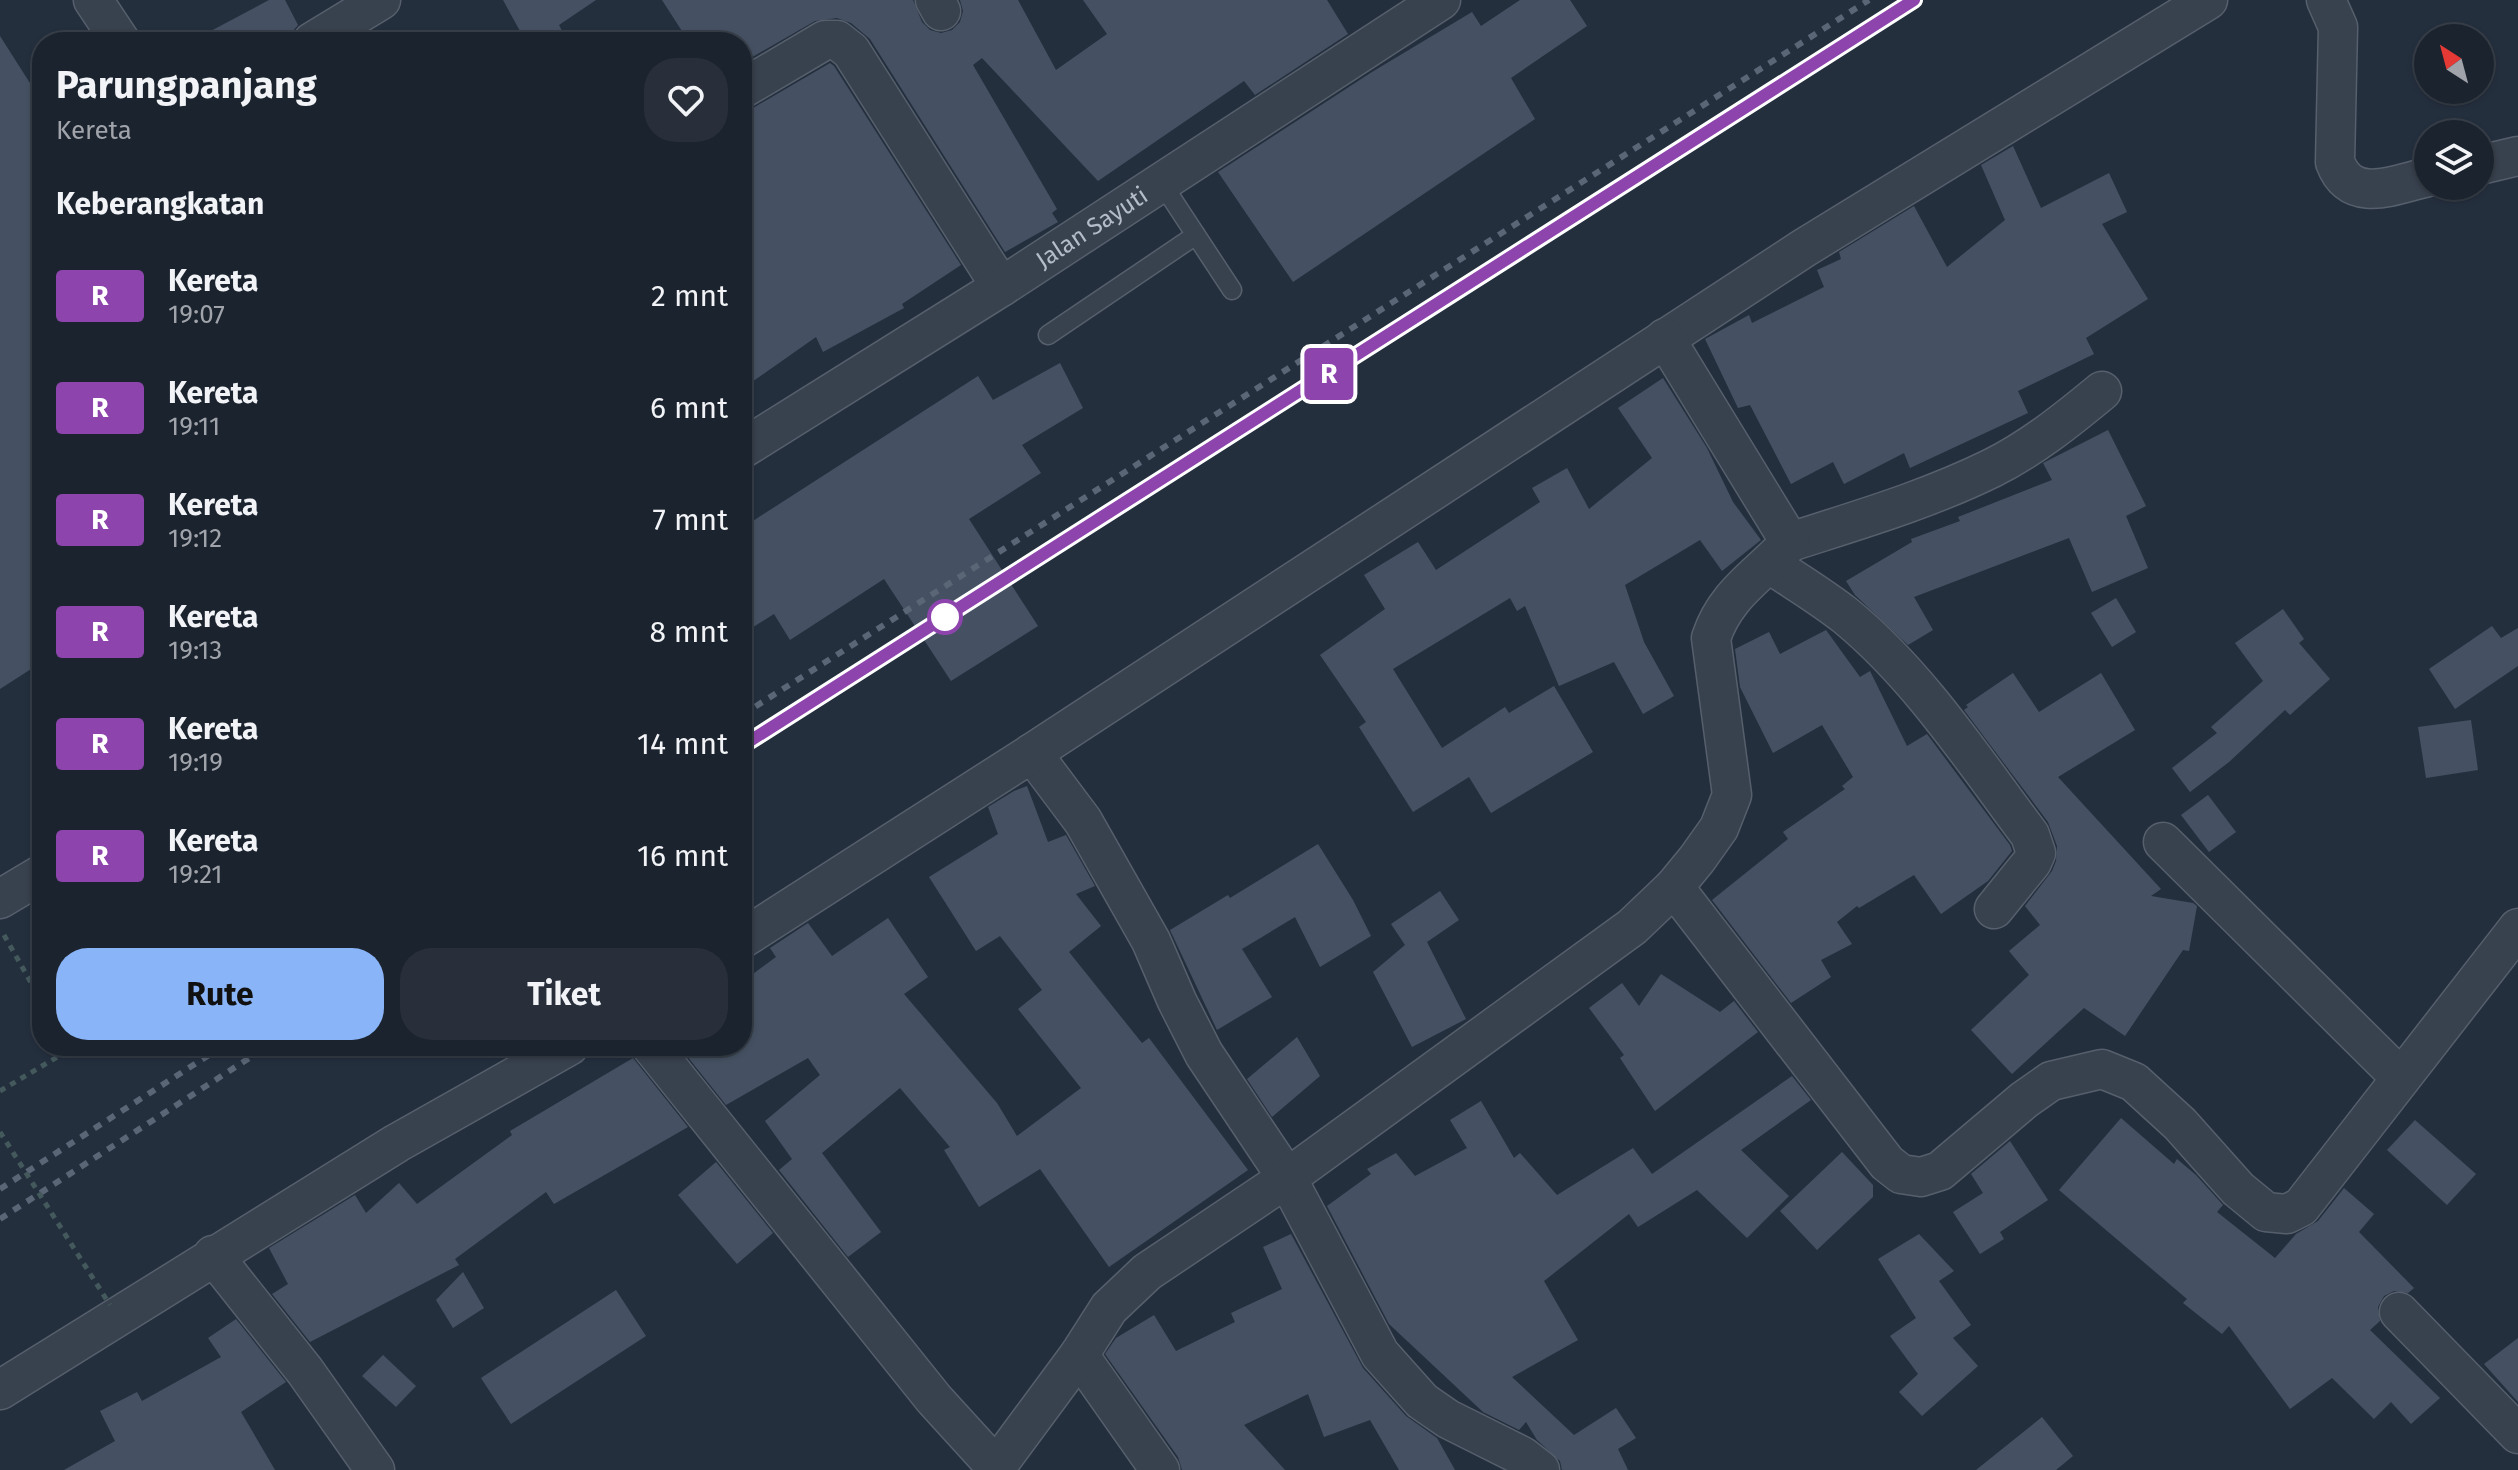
<!DOCTYPE html>
<html lang="id">
<style>
body{margin:0;font-family:"Fira Sans",sans-serif;background:#282f3a;color:#f1f3f6;height:100vh;display:flex;flex-direction:column;font-size:30px;white-space:nowrap}
*{box-sizing:border-box;margin:0}
p{font-size:26px;color:#a0a4aa}
.icon{flex:none;width:44px;height:44px;fill:none;stroke:currentColor;stroke-width:2;stroke-linecap:round;stroke-linejoin:round}
.map{position:relative;flex:1;overflow:hidden}
.details{position:absolute;left:32px;top:32px;width:720px;height:1024px;display:flex;flex-direction:column;background:#1b232e;border-radius:32px;box-shadow:0 2px 6px #0004,0 0 0 2px #39404a}
.details>*{flex:none}
.badge{padding:0 16px;border-radius:6px;font-size:28px;line-height:52px}
.needle{width:52px;rotate:324deg}
.fabs{position:absolute;left:2414px;top:24px;display:grid;gap:16px}
.fabs a{display:grid;place-items:center;width:80px;height:80px;border-radius:50%;background:#1b232e;box-shadow:0 2px 6px #0004,0 0 0 2px #39404a;font-size:40px}
.map>.badge{position:absolute;translate:-50% -50%;box-shadow:0 0 0 4px #fff}
h2{padding:0 24px;font-size:30px;line-height:72px}
.round{display:grid;place-items:center;flex:none;width:84px;height:84px;border-radius:32px;background:#282f3a}
.head{display:flex;align-items:center;justify-content:space-between;height:136px;padding:0 24px}
h1{font-size:38px;font-weight:700;line-height:60px}
.action{display:flex;gap:16px;margin-top:auto;padding:16px 24px}
.action a{flex:1;height:92px;border-radius:32px;background:#8ab4f8;color:#111;font-size:32px;font-weight:700;line-height:92px;text-align:center}
.action a+a{background:#282f3a;color:#f1f3f6}
ul{padding:0;list-style:none}
li{display:flex;align-items:center;gap:24px;height:112px;padding:0 24px}
li div{flex:1}
li b{display:block;font-size:30px}
li em{font-style:normal}
li .badge{min-width:88px;font-weight:700;text-align:center}
.map>svg:first-child{display:block}
.building{fill:#455162}
.lines{fill:none;stroke-linecap:round;stroke-linejoin:round}
.service-casing{stroke:#565f6c;stroke-width:21}
.minor-casing{stroke:#565f6c;stroke-width:41}
.path{stroke:#44595c;stroke-width:5;stroke-dasharray:6 6;stroke-linecap:butt}
.service{stroke:#38414e;stroke-width:18}
.minor{stroke:#38414e;stroke-width:38}
.rail{stroke:#5a6575;stroke-width:6;stroke-dasharray:8 8;stroke-linecap:butt}
.path-bridge{stroke:#44595c;stroke-width:5;stroke-dasharray:6 6;stroke-linecap:butt}
.line-casing{stroke:#fff;stroke-width:18}
.line{stroke:#8e44ad;stroke-width:12}
.stop-dot{fill:#fff;stroke:#8e44ad;stroke-width:4}
.labels{text-anchor:middle;stroke-width:7;stroke-linejoin:round;paint-order:stroke}
.street-label{font-size:24px;fill:#b4bcc9;stroke:#1d2633}
</style>
<div class="map">
<svg width="2518" height="1470" viewBox="0 0 2518 1470">
<rect width="100%" height="100%" fill="#242f3e"/>
<path class="building" d="M 269,0 L 285,0 L 298,25 L 292,32 L 290,42 L 190,42 Z
M 503,0 L 596,0 L 559,25 L 568,42 L 526,42 Z
M 662,0 L 913,0 L 922,22 L 930,30 L 941,33 L 952,30 L 960,22 L 963,11 L 960,0 L 1018,0 L 1056,70 L 1107,34 L 1083,0 L 1327,0 L 1348,34 L 1255,95 L 1244,81 L 1098,181 L 982,58 L 973,65 L 1057,209 L 1052,213 L 1058,222 L 1005,252 L 870,39 L 851,23 L 837,18 L 815,21 L 742,63 L 742,42 L 689,42 Z
M 1520,0 L 1570,0 L 1587,26 L 1511,78 L 1535,119 L 1293,282 L 1218,172 L 1372,72 L 1472,12 L 1481,26 Z
M 0,36 L 42,102 L 42,662 L 0,689 Z
M 830,63 L 834,66 L 961,265 L 902,304 L 904,308 L 823,352 L 816,337 L 742,389 L 742,111 L 753,108 Z
M 2013,146 L 2041,208 L 2109,173 L 2127,212 L 2102,224 L 2148,299 L 2086,338 L 2094,354 L 2018,391 L 2028,413 L 1910,468 L 1904,453 L 1844,484 L 1833,462 L 1791,484 L 1750,405 L 1738,408 L 1705,339 L 1749,315 L 1752,323 L 1824,287 L 1817,270 L 1841,259 L 1839,252 L 1914,206 L 1947,267 L 2005,220 L 1981,165 Z
M 1060,363 L 1083,408 L 1022,445 L 1041,473 L 969,519 L 1038,626 L 951,681 L 884,579 L 790,640 L 774,614 L 742,634 L 742,528 L 978,376 L 993,400 Z
M 1663,378 L 1707,448 L 1733,502 L 1761,540 L 1722,571 L 1700,540 L 1625,585 L 1644,642 L 1674,696 L 1643,714 L 1614,662 L 1559,686 L 1525,606 L 1517,611 L 1510,598 L 1393,669 L 1442,748 L 1505,707 L 1509,713 L 1554,686 L 1593,752 L 1491,813 L 1469,777 L 1413,812 L 1359,727 L 1366,722 L 1320,655 L 1385,609 L 1364,575 L 1418,542 L 1436,570 L 1540,502 L 1532,488 L 1567,468 L 1589,509 L 1652,458 L 1618,408 Z
M 2108,430 L 2146,506 L 2126,516 L 2148,568 L 2092,592 L 2069,538 L 1914,597 L 1933,630 L 1908,645 L 1855,595 L 1846,581 L 1912,542 L 1911,539 L 1960,521 L 1958,517 L 2052,480 L 2043,463 Z
M 2116,598 L 2136,632 L 2112,647 L 2091,613 Z
M 2283,609 L 2304,639 L 2299,643 L 2330,679 L 2290,715 L 2285,710 L 2229,762 L 2190,792 L 2172,768 L 2217,733 L 2211,727 L 2263,681 L 2235,643 Z
M 2492,626 L 2501,638 L 2518,628 L 2518,666 L 2455,709 L 2429,669 Z
M 1826,630 L 1860,677 L 1870,671 L 1907,746 L 1927,734 L 2010,845 L 2012,851 L 1988,881 L 1941,914 L 1914,875 L 1859,908 L 1857,906 L 1837,922 L 1852,944 L 1821,960 L 1831,977 L 1791,1003 L 1712,900 L 1788,839 L 1783,832 L 1845,789 L 1842,786 L 1853,777 L 1822,725 L 1773,753 L 1740,687 L 1735,649 L 1769,632 L 1780,654 Z
M 2013,673 L 2039,712 L 2101,673 L 2135,730 L 2058,777 L 2161,889 L 2151,896 L 2193,903 L 2197,906 L 2189,951 L 2183,950 L 2125,1036 L 2084,1008 L 2012,1074 L 1971,1030 L 2029,975 L 2009,951 L 2040,925 L 2025,906 L 2052,871 L 2056,861 L 2057,846 L 2048,822 L 1964,710 L 1968,707 L 1966,705 Z
M 2471,720 L 2478,770 L 2426,778 L 2418,727 Z
M 1027,786 L 1048,842 L 1066,835 L 1095,886 L 1076,894 L 1101,926 L 1069,952 L 1142,1043 L 1149,1038 L 1248,1170 L 1109,1267 L 1040,1169 L 979,1207 L 944,1150 L 950,1147 L 900,1088 L 822,1153 L 881,1232 L 848,1257 L 779,1170 L 792,1159 L 765,1121 L 820,1075 L 808,1058 L 726,1105 L 679,1046 L 742,1046 L 742,982 L 776,957 L 770,948 L 808,923 L 832,956 L 888,918 L 928,977 L 904,994 L 997,1103 L 1017,1136 L 1081,1088 L 1018,1009 L 1042,990 L 1000,936 L 976,951 L 929,877 L 998,834 L 988,807 L 1014,791 Z
M 2208,795 L 2236,832 L 2209,852 L 2181,815 Z
M 1318,844 L 1353,900 L 1371,936 L 1320,967 L 1295,917 L 1242,949 L 1272,997 L 1217,1030 L 1170,930 L 1228,895 L 1230,898 Z
M 1440,891 L 1459,920 L 1427,942 L 1466,1019 L 1412,1047 L 1373,972 L 1405,945 L 1391,924 Z
M 1661,974 L 1720,1012 L 1734,1001 L 1758,1032 L 1655,1111 L 1620,1058 L 1624,1055 L 1589,1008 L 1622,983 L 1639,1006 Z
M 1297,1037 L 1320,1076 L 1272,1117 L 1247,1079 Z
M 633,1058 L 688,1127 L 554,1204 L 546,1192 L 455,1259 L 459,1265 L 310,1342 L 272,1294 L 288,1284 L 269,1248 L 355,1195 L 366,1213 L 399,1183 L 417,1204 L 512,1135 L 510,1131 Z
M 1792,1076 L 1811,1100 L 1741,1150 L 1789,1196 L 1747,1238 L 1697,1190 L 1638,1227 L 1629,1214 L 1544,1281 L 1578,1340 L 1512,1377 L 1574,1435 L 1616,1408 L 1636,1438 L 1618,1449 L 1628,1470 L 1562,1470 L 1560,1461 L 1537,1440 L 1526,1422 L 1519,1430 L 1483,1412 L 1389,1324 L 1327,1206 L 1371,1174 L 1367,1169 L 1396,1153 L 1415,1176 L 1467,1148 L 1450,1120 L 1481,1101 L 1514,1158 L 1520,1153 L 1557,1195 L 1633,1148 L 1652,1174 Z
M 2121,1118 L 2174,1164 L 2177,1159 L 2196,1175 L 2223,1205 L 2217,1212 L 2275,1258 L 2296,1234 L 2318,1221 L 2344,1188 L 2374,1214 L 2359,1232 L 2414,1288 L 2408,1293 L 2394,1291 L 2384,1296 L 2378,1307 L 2380,1321 L 2370,1330 L 2440,1398 L 2411,1424 L 2391,1402 L 2374,1419 L 2332,1378 L 2290,1409 L 2229,1326 L 2222,1334 L 2183,1303 L 2187,1299 L 2059,1190 Z
M 2415,1120 L 2476,1174 L 2447,1205 L 2387,1150 Z
M 2010,1141 L 2048,1200 L 2000,1232 L 2004,1239 L 1980,1254 L 1953,1212 L 1983,1193 L 1971,1174 Z
M 1842,1152 L 1873,1185 L 1873,1197 L 1817,1250 L 1780,1211 Z
M 716,1162 L 773,1233 L 737,1264 L 678,1195 Z
M 1291,1234 L 1363,1368 L 1406,1416 L 1437,1438 L 1455,1470 L 1399,1470 L 1370,1420 L 1324,1437 L 1308,1394 L 1244,1425 L 1285,1470 L 1182,1470 L 1178,1457 L 1105,1354 L 1116,1338 L 1154,1315 L 1176,1351 L 1235,1322 L 1231,1313 L 1282,1289 L 1263,1247 Z
M 1919,1234 L 1954,1271 L 1939,1281 L 1971,1325 L 1953,1338 L 1978,1366 L 1922,1416 L 1899,1392 L 1918,1374 L 1890,1336 L 1916,1318 L 1878,1259 Z
M 463,1272 L 484,1308 L 453,1328 L 436,1300 Z
M 616,1290 L 646,1336 L 511,1424 L 481,1378 Z
M 236,1319 L 286,1382 L 241,1412 L 275,1470 L 64,1470 L 115,1441 L 100,1411 L 137,1392 L 142,1401 L 221,1357 L 208,1338 Z
M 2518,1338 L 2518,1402 L 2484,1364 Z
M 383,1355 L 416,1386 L 396,1407 L 362,1376 Z
M 2042,1417 L 2073,1456 L 2056,1470 L 1976,1470 Z"/>
<g class="lines">
<defs>
<path id="service" d="M 1161,182 L 1232,290
M 1048,335 L 1196,235"/>
<g id="minor">
<path d="M 93,0 L 121,42"/>
<path d="M 935,0 L 941,11"/>
<path d="M 2326,0 L 2338,27 L 2335,162 C 2351,205 2394,185 2428,177"/>
<path d="M 312,42 L 381,0"/>
<path d="M 742,89 L 825,40 L 837,40 L 851,51 L 1001,287"/>
<path d="M 2480,165 L 2518,156"/>
<path id="s1" d="M 742,449 L 1001,287 L 1441,0"/>
<path d="M 1790,542 C 1858,520 1927,500 1992,468 C 2032,448 2067,420 2102,391"/>
<path d="M 1770,564 C 1795,581 1822,597 1846,616 C 1919,676 1973,759 2030,835 L 2036,853 L 2032,862 L 1994,909"/>
<path d="M 1032,753 L 1083,821 L 1151,941 L 1177,1001 L 1204,1054 L 1287,1178 L 1380,1354 L 1422,1401 L 1448,1419 L 1522,1456 L 1540,1470"/>
<path d="M 2163,842 L 2401,1078"/>
<path d="M 1674,887 L 1887,1163 L 1901,1174 L 1921,1177 L 1940,1171 L 2024,1100 L 2051,1081 L 2102,1069 L 2134,1082 L 2180,1124 L 2238,1189 L 2266,1212 L 2287,1214 L 2301,1207 L 2518,928"/>
<path d="M 0,899 L 42,874"/>
<path d="M 742,939 L 1032,753 L 1804,248 L 2208,0"/>
<path d="M 651,1046 L 934,1399 L 996,1467"/>
<path d="M 213,1255 L 305,1371 L 375,1470"/>
<path d="M 2399,1312 L 2518,1434"/>
<path d="M 1079,1355 L 1160,1470"/>
<path d="M 0,1390 L 397,1143 L 569,1046"/>
<path d="M 994,1470 L 1079,1355 L 1109,1308 L 1147,1272 L 1287,1178 L 1632,927 L 1674,887 L 1697,859 L 1719,828 L 1732,795 L 1711,638 C 1726,593 1759,576 1790,542 L 1665,338"/>
</g>
</defs>
<use href="#service" class="service-casing"/>
<use href="#minor" class="minor-casing"/>
<path class="path" d="M 4,935 L 42,1002
M 0,1091 L 69,1050 L 67,1046"/>
<use href="#service" class="service"/>
<use href="#minor" class="minor"/>
<path class="rail" d="M 742,715 L 1869,0
M 742,746 L 1914,0
M 0,1189 L 223,1046
M 0,1219 L 268,1046"/>
<path class="path-bridge" d="M 0,1132 L 110,1305"/>
</g>
<g class="lines">
<defs>
<path id="line" d="M 742,746 L 1914,0"/>
</defs>
<use href="#line" class="line-casing"/>
<use href="#line" class="line"/>
</g>
<circle class="stop-dot" cx="945" cy="617" r="16"/>
<g class="labels">
<g class="street-label">
<text dy="8" stroke="none"><textPath href="#s1" startOffset="414">Jalan Sayuti</textPath></text>
</g>
</g>
</svg>
<div class="fabs">
<a><svg class="needle" viewBox="-14 -14 28 28"><path d="M0-13l5 13h-10z" fill="#e53935"/><path d="M0 13l5-13h-10z" fill="#a0a4aa"/></svg></a>
<a><svg class="icon" aria-label="layers" viewBox="0 0 24 24"><path d="M12 4l9 5-9 5-9-5zM3 14l9 5 9-5"/></svg></a>
</div>
<b class="badge" style="left:1329px;top:374px;background:#8e44ad;color:#fff">R</b>
<section class="details">
<div class="head"><div><h1>Parungpanjang</h1><p>Kereta</p></div><a class="round"><svg class="icon" aria-label="heart" viewBox="0 0 24 24"><path d="M12 20l-8-8c-3-5 5-10 8-4 3-6 11-1 8 4z"/></svg></a></div>
<h2>Keberangkatan</h2>
<ul>
<li><span class="badge" style="background:#8e44ad;color:#fff">R</span><div><b>Kereta</b><p>19:07</p></div><em>2 mnt</em></li>
<li><span class="badge" style="background:#8e44ad;color:#fff">R</span><div><b>Kereta</b><p>19:11</p></div><em>6 mnt</em></li>
<li><span class="badge" style="background:#8e44ad;color:#fff">R</span><div><b>Kereta</b><p>19:12</p></div><em>7 mnt</em></li>
<li><span class="badge" style="background:#8e44ad;color:#fff">R</span><div><b>Kereta</b><p>19:13</p></div><em>8 mnt</em></li>
<li><span class="badge" style="background:#8e44ad;color:#fff">R</span><div><b>Kereta</b><p>19:19</p></div><em>14 mnt</em></li>
<li><span class="badge" style="background:#8e44ad;color:#fff">R</span><div><b>Kereta</b><p>19:21</p></div><em>16 mnt</em></li>
</ul>
<div class="action"><a>Rute</a><a>Tiket</a></div>
</section>
</div>
